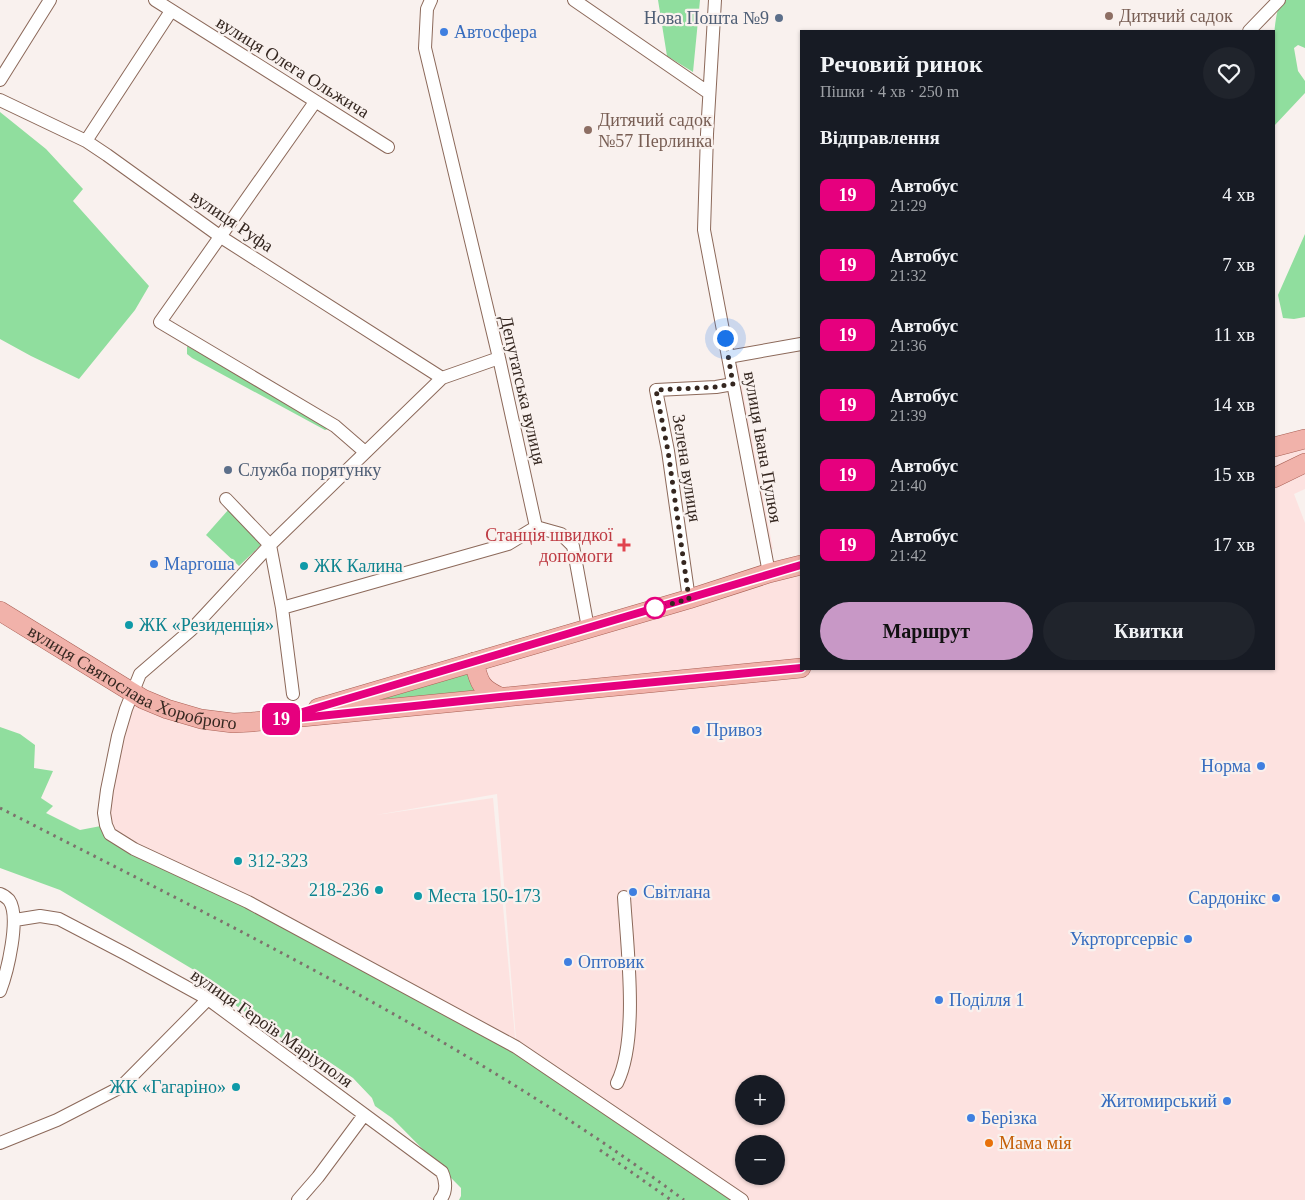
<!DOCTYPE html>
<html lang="uk">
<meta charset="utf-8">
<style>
body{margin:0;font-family:"Times New Roman",serif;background:#20242c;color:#f1f3f6;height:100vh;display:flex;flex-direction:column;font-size:19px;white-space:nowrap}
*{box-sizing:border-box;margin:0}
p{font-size:16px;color:#9ea1a6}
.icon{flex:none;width:28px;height:28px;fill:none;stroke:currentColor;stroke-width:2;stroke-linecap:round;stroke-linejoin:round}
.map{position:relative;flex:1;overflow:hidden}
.side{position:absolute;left:800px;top:30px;width:475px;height:640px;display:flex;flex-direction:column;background:#171b24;border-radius:0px;box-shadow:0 1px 4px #0004}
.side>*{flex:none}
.badge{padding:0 10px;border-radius:8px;font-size:18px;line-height:32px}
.buttons{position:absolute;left:735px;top:1075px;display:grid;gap:10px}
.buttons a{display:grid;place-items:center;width:50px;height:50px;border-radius:50%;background:#171b24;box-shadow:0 1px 4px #0004;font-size:25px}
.you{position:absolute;width:25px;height:25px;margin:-12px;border:4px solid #fff;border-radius:50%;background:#1a73e8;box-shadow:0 0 0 8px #1a73e833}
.map>.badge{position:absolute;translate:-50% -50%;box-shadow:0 0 0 2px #fff}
h2{padding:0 20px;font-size:19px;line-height:45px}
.round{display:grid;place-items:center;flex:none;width:52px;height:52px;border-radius:26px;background:#20242c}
.summary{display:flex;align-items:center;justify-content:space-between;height:85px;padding:0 20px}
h1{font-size:24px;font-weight:600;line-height:38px}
.action{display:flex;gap:10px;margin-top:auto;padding:10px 20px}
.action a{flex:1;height:58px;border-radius:30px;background:#c898c6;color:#111;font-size:20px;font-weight:600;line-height:58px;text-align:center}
.action a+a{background:#20242c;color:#f1f3f6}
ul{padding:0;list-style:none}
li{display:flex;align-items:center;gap:15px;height:70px;padding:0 20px}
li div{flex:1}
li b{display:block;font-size:19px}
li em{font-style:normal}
li .badge{min-width:55px;font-weight:700;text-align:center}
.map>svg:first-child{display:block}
.commercial{fill:#fde2e0;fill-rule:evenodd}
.green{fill:#90de9e}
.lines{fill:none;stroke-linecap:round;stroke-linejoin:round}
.minor-casing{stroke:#8c695a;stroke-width:14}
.primary-casing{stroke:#a96055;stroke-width:20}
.minor{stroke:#fff;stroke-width:12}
.primary{stroke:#f1b2aa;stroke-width:19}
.rail{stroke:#7d716c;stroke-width:3;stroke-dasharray:2.5 5;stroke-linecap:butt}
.line-casing{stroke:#fff;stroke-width:11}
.line{stroke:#e6007e;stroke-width:8}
.walk{stroke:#352720;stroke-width:5;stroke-dasharray:0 9}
.education-dot{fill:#8d6e63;stroke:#f9f1ee;stroke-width:2}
.service-dot{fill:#5c6f8a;stroke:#f9f1ee;stroke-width:2}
.shop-dot{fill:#3f7fe0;stroke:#f9f1ee;stroke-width:2}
.health-dot{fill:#e0444e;stroke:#f9f1ee;stroke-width:2}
.culture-dot{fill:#0f9aa8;stroke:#f9f1ee;stroke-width:2}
.stop-dot{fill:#fff;stroke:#e6007e;stroke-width:2.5}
.food-dot{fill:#e8710a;stroke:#f9f1ee;stroke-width:2}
.labels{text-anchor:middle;stroke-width:4.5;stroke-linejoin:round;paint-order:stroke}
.education-label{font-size:18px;fill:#785e54;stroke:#f9f1ee;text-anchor:start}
.service-label{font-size:18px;fill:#4e5e75;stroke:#f9f1ee;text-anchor:end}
.shop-label{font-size:18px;fill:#366cbe;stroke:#f9f1ee;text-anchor:start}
.street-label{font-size:18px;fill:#352720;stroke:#f9f1ee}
.health-label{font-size:18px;fill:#be3a42;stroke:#f9f1ee;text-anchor:end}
.culture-label{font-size:18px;fill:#0d838f;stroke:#f9f1ee;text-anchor:start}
.food-label{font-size:18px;fill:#c56008;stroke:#f9f1ee;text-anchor:start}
</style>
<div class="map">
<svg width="1305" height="1200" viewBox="0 0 1305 1200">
<rect width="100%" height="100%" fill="#f9f1ee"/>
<path class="commercial" d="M 738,365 L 773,549 L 767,550 L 732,366 Z
M 1305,444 L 1305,489 L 1294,494 L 1305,523 L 1305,1200 L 750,1200 L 516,1040 L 497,794 L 376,815 L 493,798 L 516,1047 L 121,842 L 104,813 L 129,700 L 233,728 L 801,570 L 801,669 L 1274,669 L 1274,451 ZM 744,1084 L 776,1084 L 776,1116 L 744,1116 ZM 744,1144 L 776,1144 L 776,1176 L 744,1176 Z"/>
<path class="green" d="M 658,0 L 700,0 L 693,72 L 667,56 Z
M 1282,0 L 1305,0 L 1305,48 L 1298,45 L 1294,48 L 1298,71 L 1305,81 L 1305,93 L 1274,126 C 1274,100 1269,18 1282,0 Z
M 0,112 L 46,149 L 83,189 L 73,201 L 149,286 L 135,310 L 79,379 L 31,356 L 0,339 Z
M 1305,234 L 1305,317 L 1294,319 L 1283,318 L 1278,295 Z
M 187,346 L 297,406 L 328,429 L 325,430 L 192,358 L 187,354 Z
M 229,509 L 264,542 L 239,566 L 206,535 Z
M 474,662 L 491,693 L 272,721 Z
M 0,727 L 20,734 L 35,745 L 34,768 L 53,771 L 41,798 L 53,806 L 46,813 L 80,830 L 106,825 L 110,834 L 516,1047 L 742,1200 L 459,1200 L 461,1196 L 461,1188 L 392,1118 L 375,1106 L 372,1098 L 353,1078 L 322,1057 L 308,1057 L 224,997 L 217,986 L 199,973 L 60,890 L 0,868 Z"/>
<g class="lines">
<defs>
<path id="minor" d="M 155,0 L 388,147
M 574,0 L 709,93
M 715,0 L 707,134 L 704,230 L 769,573
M 1249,31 L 1279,0
M 0,80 L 50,0
M 0,100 L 86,141 L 107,155 L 221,237 L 442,378
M 315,102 L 160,322 L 335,426 L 365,452
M 86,141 L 171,11
M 728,357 L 801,344
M 499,358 L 442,378 L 270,545 L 191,630 L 140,674 L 126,709 L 118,736 L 107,790 L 104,813 L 106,825 L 110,834 L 134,849 L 248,902 L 516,1047 L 742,1200
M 226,499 L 270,545 L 282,608 L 293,694
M 536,527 L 561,534 L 573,546 L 588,628
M 689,599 L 668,451 L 656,390 L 716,387 L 733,384
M 282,608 L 508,544 L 536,527 L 499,358 L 425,48 L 427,9 L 431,0
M 0,894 C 3,895 7,898 9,900 C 21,917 7,973 0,991
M 15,920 L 40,916 L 59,919 L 126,954 L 208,999 L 442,1172 C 446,1181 447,1192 440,1200
M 617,1083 C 639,1039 627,947 624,897
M 0,1143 L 57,1120 L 121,1087 L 208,999
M 298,1200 L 318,1177 L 364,1115"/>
<g id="primary">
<path d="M 1274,447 L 1305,439"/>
<path d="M 1274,478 L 1305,463"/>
<path id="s1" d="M 0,611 L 143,699 L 167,709 L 201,719 L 233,723 L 252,722 L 801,668"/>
<path d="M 474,662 C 479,682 480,688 500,697"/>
<path d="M 318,708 L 689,599 L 769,573 L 801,565"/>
</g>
</defs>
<use href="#minor" class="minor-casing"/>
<use href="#primary" class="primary-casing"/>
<use href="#minor" class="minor"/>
<use href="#primary" class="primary"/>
<path class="rail" d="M 0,808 C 234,928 473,1043 684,1200
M 600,1150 L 671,1200"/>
</g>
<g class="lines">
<defs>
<path id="line" d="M 801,565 L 272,721 L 500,697 L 801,668"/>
</defs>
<use href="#line" class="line-casing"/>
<use href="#line" class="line"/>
<path class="walk" d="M 655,608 L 689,599 L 668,451 L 656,390 L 716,387 L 733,384 L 725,338"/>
</g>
<g class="education-dot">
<circle cx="1109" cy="16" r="5"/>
<circle cx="588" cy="130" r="5"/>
</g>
<g class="service-dot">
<circle cx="779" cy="18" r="5"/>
<circle cx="228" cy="470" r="5"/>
</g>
<g class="shop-dot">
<circle cx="444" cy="32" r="5"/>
<circle cx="154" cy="564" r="5"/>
<circle cx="696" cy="730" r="5"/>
<circle cx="1261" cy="766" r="5"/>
<circle cx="633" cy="892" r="5"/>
<circle cx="1276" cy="898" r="5"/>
<circle cx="1188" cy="939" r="5"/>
<circle cx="568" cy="962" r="5"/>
<circle cx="939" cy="1000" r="5"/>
<circle cx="1227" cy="1101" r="5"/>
<circle cx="971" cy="1118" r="5"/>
</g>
<path class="health-dot" d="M621.5 537.5h5v5h5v5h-5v5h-5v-5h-5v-5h5z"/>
<g class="culture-dot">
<circle cx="304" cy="566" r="5"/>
<circle cx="129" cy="625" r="5"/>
<circle cx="238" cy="861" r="5"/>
<circle cx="379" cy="890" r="5"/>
<circle cx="418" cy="896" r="5"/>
<circle cx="236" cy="1087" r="5"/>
</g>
<circle class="stop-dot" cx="655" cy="608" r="10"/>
<circle class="food-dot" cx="989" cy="1143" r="5"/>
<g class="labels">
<g class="education-label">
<text x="1119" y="22">Дитячий садок</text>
<text x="598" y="126">Дитячий садок<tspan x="598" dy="21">№57 Перлинка</tspan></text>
</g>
<g class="service-label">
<text x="769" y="24">Нова Пошта №9</text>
<text x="238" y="476" text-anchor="start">Служба порятунку</text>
</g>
<g class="shop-label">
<text x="454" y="38">Автосфера</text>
<text x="164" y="570">Маргоша</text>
<text x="706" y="736">Привоз</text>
<text x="1251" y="772" text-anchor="end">Норма</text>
<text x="643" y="898">Світлана</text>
<text x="1266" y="904" text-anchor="end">Сардонікс</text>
<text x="1178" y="945" text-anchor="end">Укрторгсервіс</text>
<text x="578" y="968">Оптовик</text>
<text x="949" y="1006">Поділля 1</text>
<text x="1217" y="1107" text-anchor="end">Житомирський</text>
<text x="981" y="1124">Берізка</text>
</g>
<g class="street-label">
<text transform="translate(293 67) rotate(32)" y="6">вулиця Олега Ольжича</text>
<text transform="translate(232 221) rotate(34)" y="6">вулиця Руфа</text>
<text transform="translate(523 390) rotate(77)" y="6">Депутатська вулиця</text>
<text transform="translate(763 447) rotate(80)" y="6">вулиця Івана Пулюя</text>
<text transform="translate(687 468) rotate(81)" y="6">Зелена вулиця</text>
<text dy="6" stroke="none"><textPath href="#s1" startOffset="150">вулиця Святослава Хороброго</textPath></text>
<text transform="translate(272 1028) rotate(35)" y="6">вулиця Героїв Маріуполя</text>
</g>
<g class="health-label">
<text x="613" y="541">Станція швидкої<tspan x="613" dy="21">допомоги</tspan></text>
</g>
<g class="culture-label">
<text x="314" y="572">ЖК Калина</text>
<text x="139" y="631">ЖК «Резиденція»</text>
<text x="248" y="867">312-323</text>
<text x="369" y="896" text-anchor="end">218-236</text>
<text x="428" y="902">Места 150-173</text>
<text x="226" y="1093" text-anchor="end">ЖК «Гагаріно»</text>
</g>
<g class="food-label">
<text x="999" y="1149">Мама мія</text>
</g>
</g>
</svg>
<div class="buttons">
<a>+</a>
<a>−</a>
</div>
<div class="you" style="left:725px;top:338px"></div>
<b class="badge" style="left:281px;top:719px;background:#e6007e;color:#fff">19</b>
<section class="side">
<div class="summary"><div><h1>Речовий ринок</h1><p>Пішки · 4 хв · 250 m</p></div><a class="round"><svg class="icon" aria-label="heart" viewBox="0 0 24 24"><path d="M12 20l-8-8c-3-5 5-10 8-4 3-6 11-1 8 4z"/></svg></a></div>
<h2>Відправлення</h2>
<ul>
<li><span class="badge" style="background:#e6007e;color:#fff">19</span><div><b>Автобус</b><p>21:29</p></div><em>4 хв</em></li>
<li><span class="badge" style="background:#e6007e;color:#fff">19</span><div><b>Автобус</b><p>21:32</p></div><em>7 хв</em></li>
<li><span class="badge" style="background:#e6007e;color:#fff">19</span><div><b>Автобус</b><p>21:36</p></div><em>11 хв</em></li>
<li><span class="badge" style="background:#e6007e;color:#fff">19</span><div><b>Автобус</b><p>21:39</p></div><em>14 хв</em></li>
<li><span class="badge" style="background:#e6007e;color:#fff">19</span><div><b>Автобус</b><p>21:40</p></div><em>15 хв</em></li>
<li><span class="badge" style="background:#e6007e;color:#fff">19</span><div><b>Автобус</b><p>21:42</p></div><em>17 хв</em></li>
</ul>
<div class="action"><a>Маршрут</a><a>Квитки</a></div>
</section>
</div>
